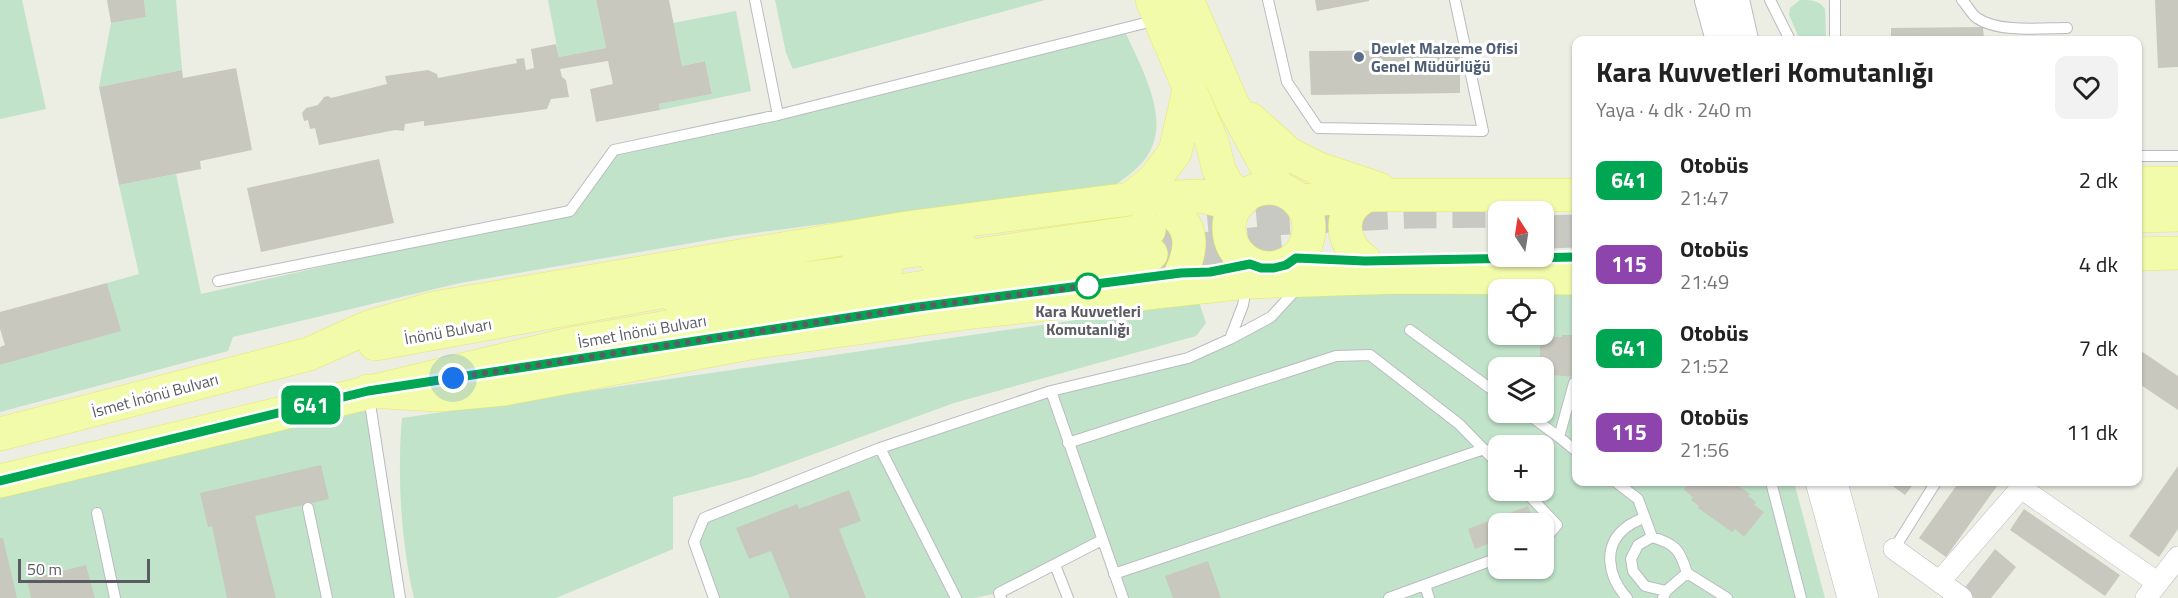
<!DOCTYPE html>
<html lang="tr">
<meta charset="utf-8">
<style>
body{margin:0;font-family:"Titillium Web",sans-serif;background:#f2f2f2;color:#222;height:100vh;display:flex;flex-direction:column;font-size:22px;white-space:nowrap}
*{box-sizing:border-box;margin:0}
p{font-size:20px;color:#767676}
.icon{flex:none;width:33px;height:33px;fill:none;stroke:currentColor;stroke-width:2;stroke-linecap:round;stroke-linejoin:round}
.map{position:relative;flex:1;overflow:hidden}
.panel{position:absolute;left:1572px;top:36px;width:570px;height:450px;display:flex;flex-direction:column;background:#fff;border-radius:12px;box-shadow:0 2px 4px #0004}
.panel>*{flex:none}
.badge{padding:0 12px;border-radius:9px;font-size:21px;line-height:39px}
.needle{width:39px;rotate:348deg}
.fabs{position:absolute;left:1488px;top:201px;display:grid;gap:12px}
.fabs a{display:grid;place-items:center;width:66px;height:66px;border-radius:12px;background:#fff;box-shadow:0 2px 4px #0004;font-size:30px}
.scale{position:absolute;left:18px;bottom:15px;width:132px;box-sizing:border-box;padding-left:6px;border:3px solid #5b5c63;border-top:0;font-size:16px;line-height:21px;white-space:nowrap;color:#5b5c63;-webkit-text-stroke:4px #fff;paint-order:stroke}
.you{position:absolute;width:30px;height:30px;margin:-15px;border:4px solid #fff;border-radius:50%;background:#1a73e8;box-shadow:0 0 0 9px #1a73e833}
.map>.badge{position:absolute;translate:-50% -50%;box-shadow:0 0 0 3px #fff}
.round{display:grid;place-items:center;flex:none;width:63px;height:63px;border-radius:12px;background:#f2f2f2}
.overview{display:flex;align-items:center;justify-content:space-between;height:102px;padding:0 24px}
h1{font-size:28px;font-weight:700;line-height:45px}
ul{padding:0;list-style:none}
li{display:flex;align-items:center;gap:18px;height:84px;padding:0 24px}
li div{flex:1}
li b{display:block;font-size:22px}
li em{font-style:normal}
li .badge{min-width:66px;font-weight:700;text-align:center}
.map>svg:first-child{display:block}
.green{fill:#c0e3ca;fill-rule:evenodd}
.building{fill:#c8c8bf}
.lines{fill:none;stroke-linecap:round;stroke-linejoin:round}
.primary-tunnel{stroke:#c8c9c3;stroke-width:33;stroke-dasharray:33 16;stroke-linecap:butt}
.lane-casing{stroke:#babbc1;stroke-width:12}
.street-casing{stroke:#babbc1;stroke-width:22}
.secondary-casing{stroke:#bbbcc3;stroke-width:32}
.primary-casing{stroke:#eae85f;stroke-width:34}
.lane{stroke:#fff;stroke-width:10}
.street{stroke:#fff;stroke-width:21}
.secondary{stroke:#fff;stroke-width:30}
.primary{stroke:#f2fbaa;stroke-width:33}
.line-casing{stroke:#fff;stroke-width:14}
.line{stroke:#00a651;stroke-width:9}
.walk{stroke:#5b5c63;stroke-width:6;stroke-dasharray:0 10.8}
.service-dot{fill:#5c6f8a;stroke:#fff;stroke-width:2}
.stop-dot{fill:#fff;stroke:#00a651;stroke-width:3}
.labels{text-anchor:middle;stroke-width:6;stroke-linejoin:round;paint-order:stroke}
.service-label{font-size:16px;font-weight:bold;fill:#4e5e75;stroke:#fff;text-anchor:start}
.stop-label{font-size:16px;font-weight:bold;fill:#5b5c63;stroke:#fff}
.street-label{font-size:16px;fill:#5b5c63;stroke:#fff}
</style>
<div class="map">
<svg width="2178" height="598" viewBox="0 0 2178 598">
<rect width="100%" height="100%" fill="#ecede3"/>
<path class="green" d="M 0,0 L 22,0 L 46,109 L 0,119 Z
M 144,0 L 176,0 L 182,70 L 99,87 L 111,23 L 146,17 Z
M 548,0 L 596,0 L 606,48 L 559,57 Z
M 775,0 L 1045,0 L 793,69 L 786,53 Z
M 1800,0 C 1811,0 1819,0 1825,9 L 1826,40 L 1800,40 L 1789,15 L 1790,8 Z
M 736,11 L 751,91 L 660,110 L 659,104 L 712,94 L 705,61 L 682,66 L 673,23 Z
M 1124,29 C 1138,62 1169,113 1151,149 C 1144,165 1129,175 1115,185 L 732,236 L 460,283 L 233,337 L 228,351 L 0,412 L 0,365 L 120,331 L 107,283 L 139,274 L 119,185 L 176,174 L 201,294 L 570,211 L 614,150 Z
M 1576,278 L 1576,482 L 1794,482 L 1825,598 L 1123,598 L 1102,540 L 999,593 L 973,598 L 714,598 L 694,542 L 704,518 L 880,448 L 1051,391 L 1188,358 L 1271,317 L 1292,294 ZM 1498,290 L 1544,290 L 1544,334 L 1498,334 ZM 1498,368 L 1544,368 L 1544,412 L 1498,412 ZM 1498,446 L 1544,446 L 1544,490 L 1498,490 ZM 1498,524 L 1544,524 L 1544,568 L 1498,568 Z
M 1199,302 L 1206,323 L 1196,336 L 954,403 L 751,477 L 673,497 L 673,549 L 556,598 L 414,598 C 401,543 397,473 402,418 Z
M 368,391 L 400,598 L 0,598 L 0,481 Z"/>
<path class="building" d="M 107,0 L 144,0 L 146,17 L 111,23 Z
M 596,0 L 669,0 L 682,66 L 705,61 L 712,94 L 659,104 L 660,110 L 596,122 L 590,89 L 613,84 L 608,61 L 560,69 L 562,77 L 566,80 L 569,97 L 551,99 L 547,109 L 424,126 L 424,121 L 405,124 L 404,131 L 395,130 L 319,145 L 315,128 L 310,129 L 308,120 L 304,121 L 302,113 L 306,108 L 318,105 L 324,97 L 328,96 L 331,98 L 387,84 L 385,76 L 428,70 L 437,74 L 438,78 L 517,63 L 516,59 L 524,58 L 526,70 L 534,68 L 531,49 L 556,44 L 559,57 L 606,48 Z
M 1315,0 L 1369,0 L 1369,1 L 1317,11 Z
M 2155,0 L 2178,0 L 2178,67 L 2158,68 Z
M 1983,27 L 1984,40 L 1891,40 L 1891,28 Z
M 1460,50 L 1460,93 L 1311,95 L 1309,51 Z
M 236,68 L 252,150 L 200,161 L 201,169 L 119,185 L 99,87 L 182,70 L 183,78 Z
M 379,159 L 394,223 L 261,252 L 247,188 Z
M 107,283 L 121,331 L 0,365 L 0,347 L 5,345 L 0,329 L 0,312 Z
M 1562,335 L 1576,335 L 1576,377 L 1553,375 L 1552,372 L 1544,372 L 1544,368 L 1540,368 L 1540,341 L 1552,341 L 1552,337 L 1562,337 Z
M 2138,349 L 2178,376 L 2178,410 L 2138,383 Z
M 321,465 L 329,499 L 255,516 L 276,598 L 227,598 L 212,526 L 208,527 L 200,493 Z
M 2178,466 L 2178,529 L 2159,557 L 2129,536 Z
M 1690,482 L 1733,482 L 1750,494 L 1748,496 L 1756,502 L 1754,505 L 1764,512 L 1744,537 L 1735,529 L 1732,532 L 1698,508 L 1699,506 L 1691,500 L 1693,497 L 1684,490 Z
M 1887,482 L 1915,482 L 1905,495 Z
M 1959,482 L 2000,482 L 1946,557 L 1919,538 Z
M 849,490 L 861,521 L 839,529 L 866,598 L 790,598 L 771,551 L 749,559 L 736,528 L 797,504 L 799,509 Z
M 1528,506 L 1535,524 L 1498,524 L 1498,540 L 1475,549 L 1468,529 Z
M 2024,509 L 2120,575 L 2105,596 L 2010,530 Z
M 0,538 L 3,538 L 17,598 L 0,598 Z
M 1995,549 L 2016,567 L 1991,598 L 1973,598 L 1963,590 Z
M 1208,561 L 1221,598 L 1173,598 L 1165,576 Z
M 86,565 L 95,598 L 31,598 L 27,580 Z"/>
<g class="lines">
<path class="primary-tunnel" d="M 1159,229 L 1270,219 L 1408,212 L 1509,211
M 1544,232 L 1576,231
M 1151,254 L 1292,240"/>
<defs>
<path id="lane" d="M 755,0 L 778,115
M 1268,0 L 1287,82 L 1318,128 L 1483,131 L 1455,0
M 1770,0 L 1790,40
M 1962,0 C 1967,5 1971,14 1977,18 C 1998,33 2043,28 2067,28
M 1835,40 L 1835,0
M 2138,156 L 2178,156
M 218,281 L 570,211 L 614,150 L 778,115 L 1157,20
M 1410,330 L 1498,394
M 1230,339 L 1243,305 L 1247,282 L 1254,265
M 369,397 L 400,598
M 1525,412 L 1559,437 L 1574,383 L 1576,383
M 1559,437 L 1576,451
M 1068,443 L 1336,356 L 1370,355 L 1459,424 L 1498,464
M 1616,482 L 1638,499 L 1652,537
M 1771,482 L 1801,598
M 1524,490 L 1557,525 L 1544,540
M 308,508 L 327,598
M 97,513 L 115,598
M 1894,549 L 1936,482
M 1055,565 L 1068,598
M 1114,574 L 1484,449
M 1425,585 L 1429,598
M 1666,591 L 1687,573
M 714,598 L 694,542 L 704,518 L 880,448
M 956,598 L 880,448 L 1051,391
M 1001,598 L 999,593 L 1102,540
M 1123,598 L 1051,391 L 1188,358 L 1230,339 L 1271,317 L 1292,294 L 1294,280 L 1290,262
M 1389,598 L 1498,558
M 1627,598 C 1608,577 1601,545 1628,526 C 1633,522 1640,520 1645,517
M 1663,598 L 1666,591 L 1645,586 L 1633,571 L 1631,559 L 1638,545 L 1652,537 C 1676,544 1680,550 1687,573 L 1727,598"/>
<path id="street" d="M 1816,482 L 1848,598
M 1837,482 L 1868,598
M 2025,482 L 2021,488 L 2158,583
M 1894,549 L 1962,598
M 1940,581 L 2021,488
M 2146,598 L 2178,557"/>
<path id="secondary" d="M 1710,0 L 1721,40
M 1734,0 L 1743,40"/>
<path id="primary" d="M 1152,0 L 1212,142 L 1219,170 L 1227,185 L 1243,199
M 1187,0 L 1232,103 L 1279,189
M 1250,119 L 1289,154 L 1319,169 L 1379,189
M 2138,183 L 2178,183
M1229 228a40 40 0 1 1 80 0a40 40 0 1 1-80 0Z
M 1130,199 L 1154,180 L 1175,152 L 1190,86
M 1298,201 L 1368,195 L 1576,195
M 1173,213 C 1195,229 1191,252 1181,273
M 2138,216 L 2178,215
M 2138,254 L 2178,253
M 859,258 L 959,244
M 937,261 L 1149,230
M 1365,261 C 1339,242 1337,209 1368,195
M 675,296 L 886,268
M 375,344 L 699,285
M 368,391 L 439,395 L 504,389 L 755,342 L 973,312 L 1247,282 L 1397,277 L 1576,278
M 0,434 L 309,354 L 369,327 L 434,308 L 906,228 L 1130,199 L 1200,196 L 1238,204
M 0,481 L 570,344 L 736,315 L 1151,254"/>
</defs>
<use href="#lane" class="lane-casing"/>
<use href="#street" class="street-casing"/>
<use href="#secondary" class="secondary-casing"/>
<use href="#primary" class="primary-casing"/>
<use href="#lane" class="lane"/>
<use href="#street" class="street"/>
<use href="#secondary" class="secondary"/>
<use href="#primary" class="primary"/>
</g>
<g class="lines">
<defs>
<path id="line" d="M 0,481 L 368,391 L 918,307 L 1181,273 L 1210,272 L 1250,264 L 1261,268 L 1274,268 L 1286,265 L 1296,258 L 1365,261 L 1576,257"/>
</defs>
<use href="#line" class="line-casing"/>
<use href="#line" class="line"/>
<path class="walk" d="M 453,378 L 918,307 L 1088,286"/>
</g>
<circle class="service-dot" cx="1359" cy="57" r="6"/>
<circle class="stop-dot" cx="1088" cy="286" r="12"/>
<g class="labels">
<g class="service-label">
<text x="1371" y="54">Devlet Malzeme Ofisi<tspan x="1371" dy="18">Genel Müdürlüğü</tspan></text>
</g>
<g class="stop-label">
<text x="1088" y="317">Kara Kuvvetleri<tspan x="1088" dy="18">Komutanlığı</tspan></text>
</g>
<g class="street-label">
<text transform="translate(448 331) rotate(-10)" y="6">İnönü Bulvarı</text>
<text transform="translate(642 331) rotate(-10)" y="6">İsmet İnönü Bulvarı</text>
<text transform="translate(155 395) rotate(-15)" y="6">İsmet İnönü Bulvarı</text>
</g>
</g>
</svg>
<div class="fabs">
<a><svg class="needle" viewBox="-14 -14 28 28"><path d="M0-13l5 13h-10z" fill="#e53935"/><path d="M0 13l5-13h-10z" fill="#767676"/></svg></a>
<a><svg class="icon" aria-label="locate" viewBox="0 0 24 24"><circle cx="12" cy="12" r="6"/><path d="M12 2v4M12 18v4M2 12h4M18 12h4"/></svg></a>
<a><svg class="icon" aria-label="layers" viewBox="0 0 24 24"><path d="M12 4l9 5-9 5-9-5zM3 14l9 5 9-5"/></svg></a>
<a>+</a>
<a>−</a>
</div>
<div class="scale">50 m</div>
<div class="you" style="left:453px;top:378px"></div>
<b class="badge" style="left:311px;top:405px;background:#00a651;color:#fff">641</b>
<section class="panel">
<div class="overview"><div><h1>Kara Kuvvetleri Komutanlığı</h1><p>Yaya · 4 dk · 240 m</p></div><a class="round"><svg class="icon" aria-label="heart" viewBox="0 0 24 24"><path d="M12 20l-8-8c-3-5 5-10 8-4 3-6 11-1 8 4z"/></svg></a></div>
<ul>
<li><span class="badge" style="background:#00a651;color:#fff">641</span><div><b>Otobüs</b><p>21:47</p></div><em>2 dk</em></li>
<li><span class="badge" style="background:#8e44ad;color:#fff">115</span><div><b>Otobüs</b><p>21:49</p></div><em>4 dk</em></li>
<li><span class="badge" style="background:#00a651;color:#fff">641</span><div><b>Otobüs</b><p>21:52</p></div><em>7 dk</em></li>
<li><span class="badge" style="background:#8e44ad;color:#fff">115</span><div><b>Otobüs</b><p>21:56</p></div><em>11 dk</em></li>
</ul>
</section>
</div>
